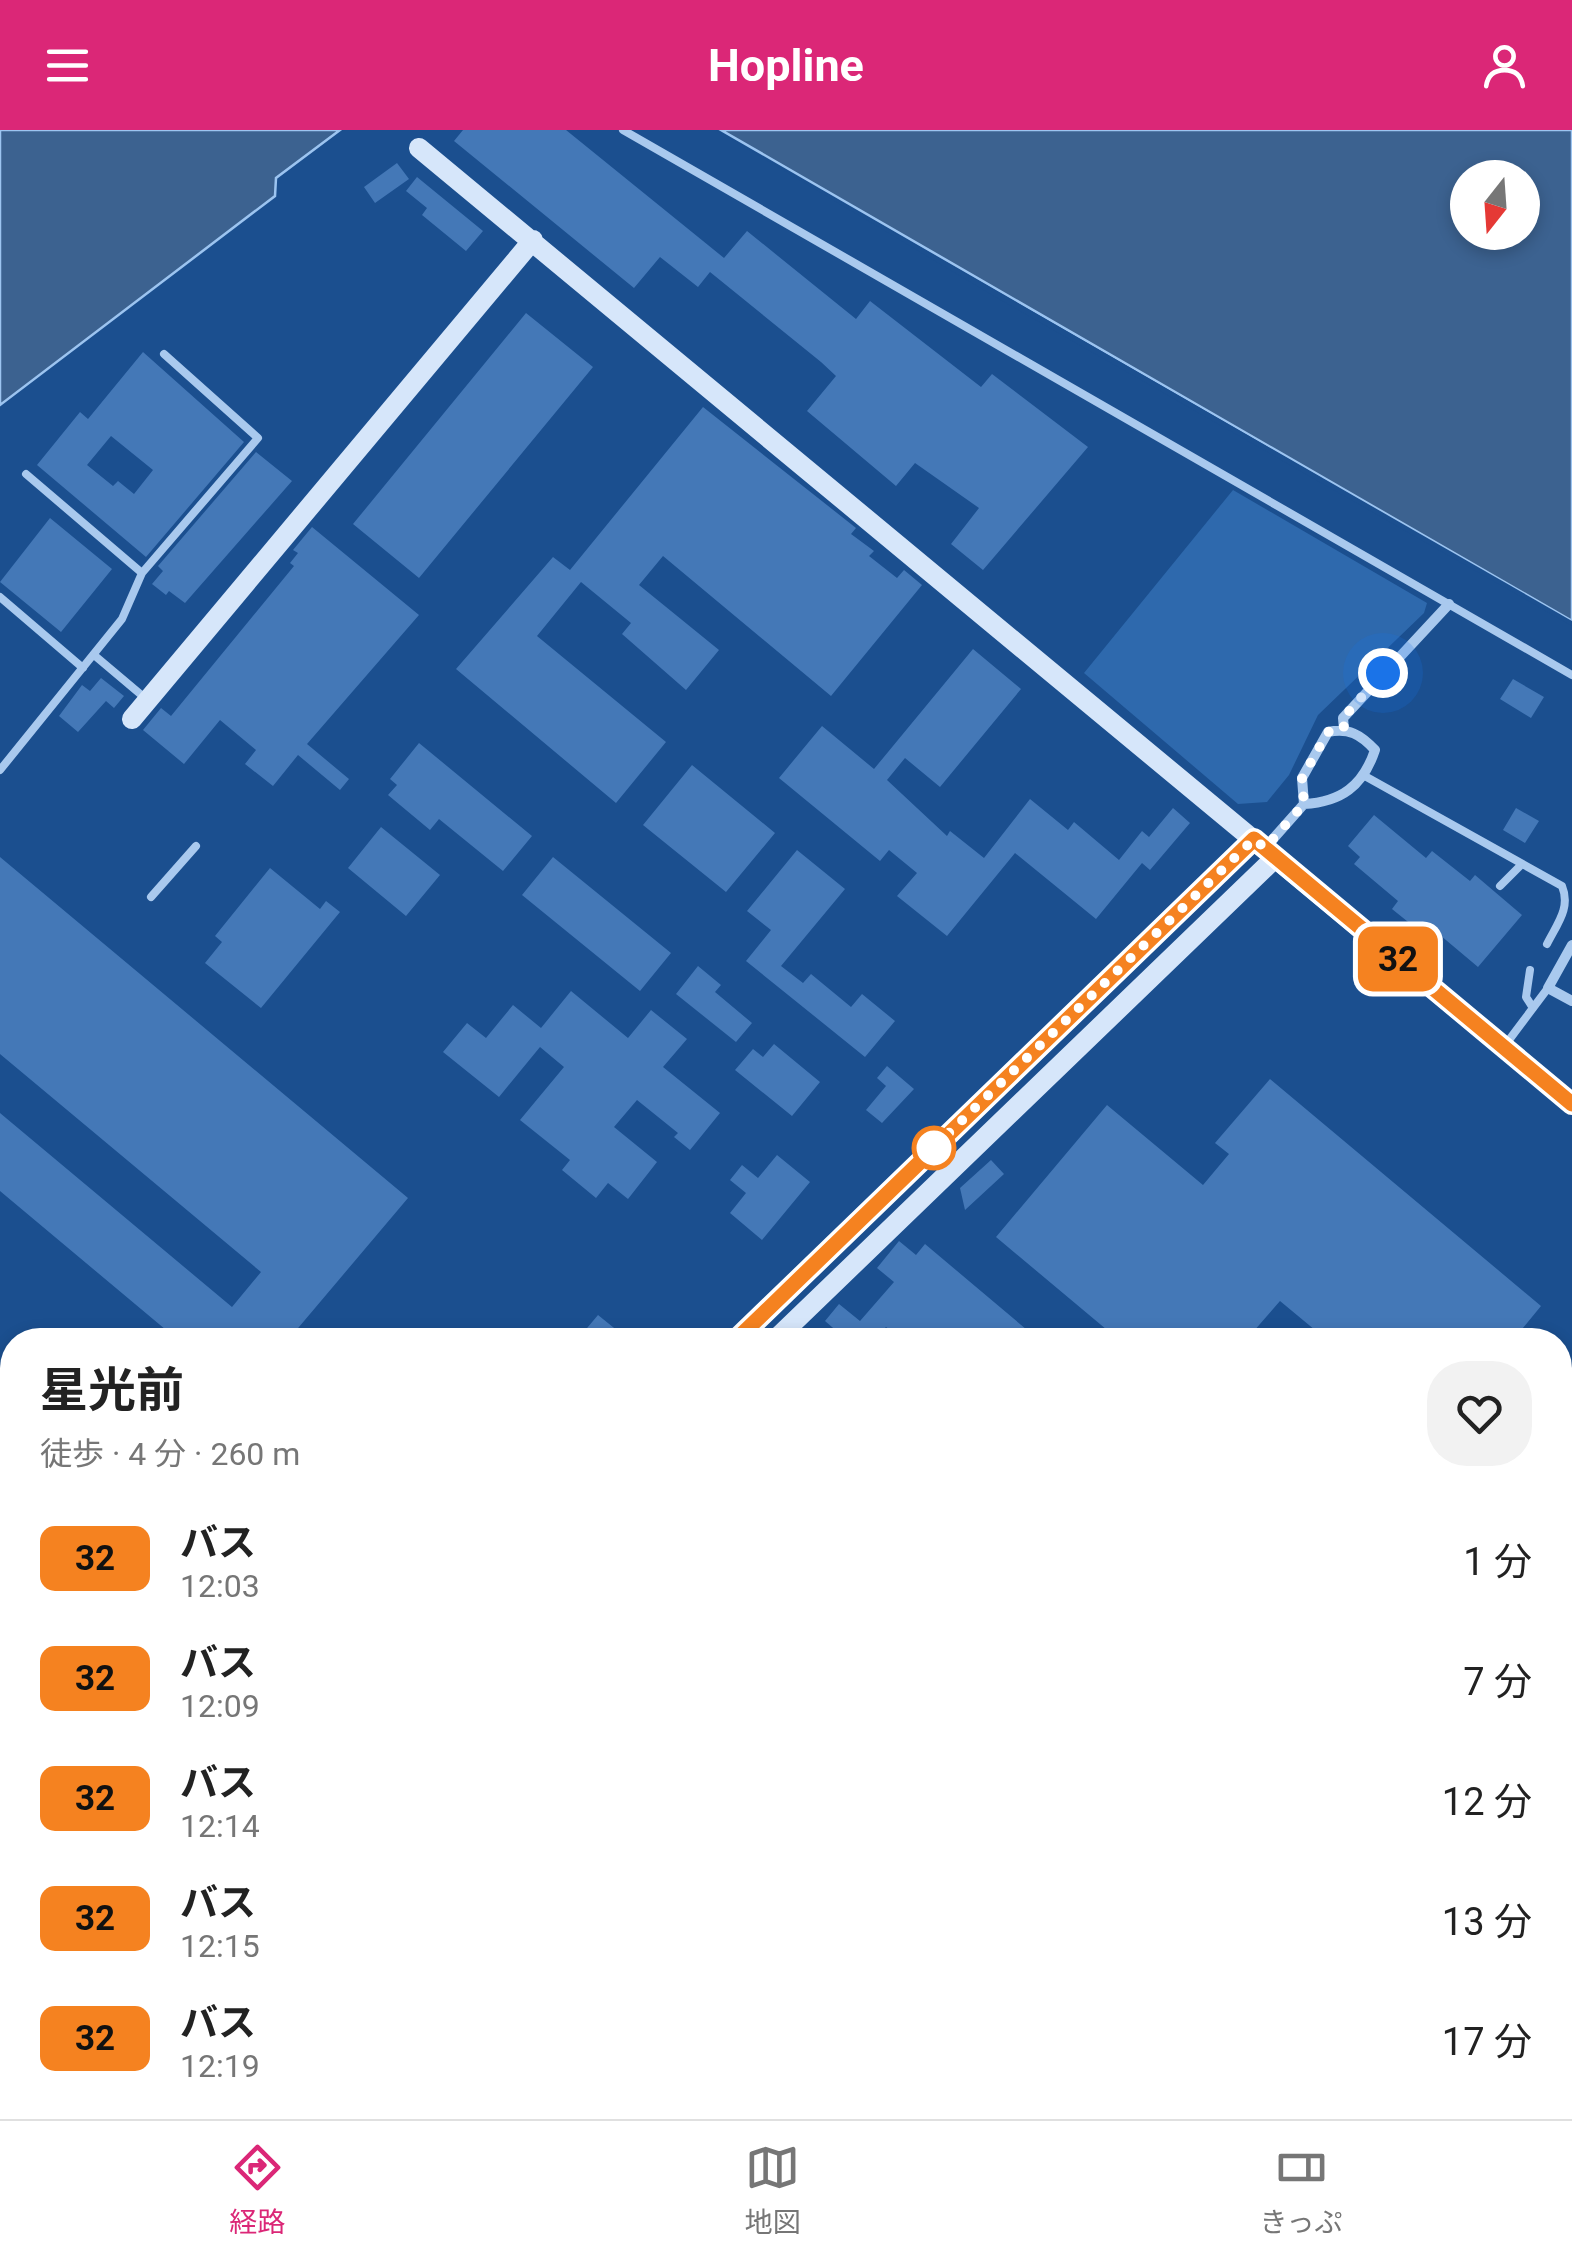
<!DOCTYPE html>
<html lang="ja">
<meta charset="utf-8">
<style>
body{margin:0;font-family:Roboto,"Noto Sans JP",sans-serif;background:#f2f2f2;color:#222;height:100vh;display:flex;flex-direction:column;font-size:38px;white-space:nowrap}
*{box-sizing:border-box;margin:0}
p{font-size:32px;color:#767676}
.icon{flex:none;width:55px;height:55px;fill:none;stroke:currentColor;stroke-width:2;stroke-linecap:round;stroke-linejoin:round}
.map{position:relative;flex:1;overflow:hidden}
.details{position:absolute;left:0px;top:1198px;width:1572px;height:792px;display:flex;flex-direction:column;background:#fff;border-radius:40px 40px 0 0;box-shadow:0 5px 15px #0003}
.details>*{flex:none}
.badge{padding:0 20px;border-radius:15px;font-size:35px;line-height:65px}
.needle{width:65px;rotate:197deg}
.tools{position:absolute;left:1450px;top:30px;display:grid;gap:20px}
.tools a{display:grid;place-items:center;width:90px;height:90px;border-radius:50%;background:#fff;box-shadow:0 5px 15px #0003;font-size:50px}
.you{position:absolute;width:50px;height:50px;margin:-25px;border:8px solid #fff;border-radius:50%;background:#1a73e8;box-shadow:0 0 0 15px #1a73e833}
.map>.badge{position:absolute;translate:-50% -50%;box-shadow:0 0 0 5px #fff}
.round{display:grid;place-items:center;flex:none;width:105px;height:105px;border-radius:40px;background:#f2f2f2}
.headline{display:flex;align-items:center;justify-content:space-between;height:170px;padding:0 40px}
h1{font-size:48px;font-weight:700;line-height:75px}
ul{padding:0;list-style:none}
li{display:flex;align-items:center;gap:30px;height:120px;padding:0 40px}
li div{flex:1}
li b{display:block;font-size:38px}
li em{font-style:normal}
li .badge{min-width:110px;font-weight:700;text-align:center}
header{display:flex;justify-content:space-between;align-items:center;height:130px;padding:0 40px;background:#db2777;color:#fff;font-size:45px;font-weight:700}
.menu{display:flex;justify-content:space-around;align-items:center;height:140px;border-top:2px solid #e0e0e0;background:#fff;font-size:28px;color:#767676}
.menu a{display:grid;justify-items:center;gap:5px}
.menu .active{color:#db2777}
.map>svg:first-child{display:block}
.green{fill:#2e69ad}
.water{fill:#3c6290;stroke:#9cc4f0;stroke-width:2.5;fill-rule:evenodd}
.pier{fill:#1b4f8f}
.building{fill:#4478b7;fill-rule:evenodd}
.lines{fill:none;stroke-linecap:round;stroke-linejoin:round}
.path{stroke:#a9c9ee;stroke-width:4;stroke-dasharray:5 8;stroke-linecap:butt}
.lane{stroke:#a9c9ee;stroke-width:8}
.street{stroke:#a9c9ee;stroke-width:10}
.secondary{stroke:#d6e6fa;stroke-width:20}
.line-casing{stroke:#fff;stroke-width:22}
.line{stroke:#f58220;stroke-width:15}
.walk{stroke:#fff;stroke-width:10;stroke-dasharray:0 18}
.stop-dot{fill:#fff;stroke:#f58220;stroke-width:5}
</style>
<header><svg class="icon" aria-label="menu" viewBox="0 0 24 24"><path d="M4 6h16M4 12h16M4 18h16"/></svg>Hopline<svg class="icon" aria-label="person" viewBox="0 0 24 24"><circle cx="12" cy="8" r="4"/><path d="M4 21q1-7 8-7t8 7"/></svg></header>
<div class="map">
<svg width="1572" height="1989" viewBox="0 0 1572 1989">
<rect width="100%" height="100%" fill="#1b4f8f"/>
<path class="green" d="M 1233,360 L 1427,473 L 1424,483 L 1318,585 L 1289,645 L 1267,672 L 1238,674 L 1084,543 Z
M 12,1970 L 12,1978 L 370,1978 L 383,1989 L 0,1989 L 0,1982 Z"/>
<path class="water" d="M 0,0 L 340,0 L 276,48 L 275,66 L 0,275 Z
M 721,0 L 1572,0 L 1572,491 ZM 1468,48 L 1522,48 L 1522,102 L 1468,102 Z"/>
<path class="pier" d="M 716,0 L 1572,491 L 1572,496 L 992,165 Z"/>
<path class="building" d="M 463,0 L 566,0 L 724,128 L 747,101 L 856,189 L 870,171 L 981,257 L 992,244 L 1088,317 L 983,440 L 951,414 L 979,378 L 915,333 L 896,356 L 807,281 L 836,246 L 821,232 L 710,142 L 698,157 L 660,127 L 634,158 L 454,11 Z
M 397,33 L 409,49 L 375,73 L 364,57 Z
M 417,47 L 483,101 L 466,121 L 422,85 L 427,78 L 406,61 Z
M 526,183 L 593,237 L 419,448 L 353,394 Z
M 143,222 L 244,312 L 146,427 L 37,335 L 80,282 L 88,289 ZM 111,306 L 153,340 L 134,364 L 118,351 L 113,356 L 87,335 Z
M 703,277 L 856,398 L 851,404 L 874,421 L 869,426 L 897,448 L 904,440 L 922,455 L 831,566 L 663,426 L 639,455 L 719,520 L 686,560 L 622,504 L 631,493 L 581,452 L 537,506 L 666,612 L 616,673 L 456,539 L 553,427 L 570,440 Z
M 256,322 L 292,351 L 185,473 L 169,461 L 166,465 L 152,454 L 163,441 L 158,436 Z
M 50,388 L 112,439 L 61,502 L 0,452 Z
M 312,397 L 419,485 L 307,614 L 349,649 L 340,660 L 298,625 L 273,656 L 245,634 L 256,620 L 220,590 L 184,634 L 143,600 L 161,578 L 171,586 L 294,436 L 290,433 L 298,423 L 293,420 Z
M 973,519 L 1021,559 L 940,657 L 905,628 L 887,650 L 947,706 L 950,701 L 984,728 L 1030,669 L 1068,700 L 1074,692 L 1119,730 L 1142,701 L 1149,707 L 1173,678 L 1190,693 L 1150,740 L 1142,733 L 1096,789 L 1015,723 L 947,806 L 897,766 L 917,743 L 889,720 L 880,731 L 779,648 L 822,596 L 874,639 Z
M 101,548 L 124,566 L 114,578 L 106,571 L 78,602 L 59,586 L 82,555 L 90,561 Z
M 1513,549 L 1544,567 L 1531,588 L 1500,569 Z
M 419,613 L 532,706 L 503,741 L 439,689 L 430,700 L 388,665 L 397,655 L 390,649 Z
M 692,635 L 775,703 L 726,762 L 643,695 Z
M 1516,678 L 1539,691 L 1525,713 L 1503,700 Z
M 1374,685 L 1426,728 L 1432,721 L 1470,751 L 1475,745 L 1522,785 L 1478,837 L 1434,800 L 1428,808 L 1392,779 L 1398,771 L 1354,734 L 1360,727 L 1348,716 Z
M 381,697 L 440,745 L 406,786 L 348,738 Z
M 797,720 L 845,759 L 781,836 L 803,853 L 811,844 L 851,877 L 862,864 L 895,891 L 865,927 L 746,831 L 771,800 L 747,781 Z
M 0,727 L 408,1068 L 288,1210 L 178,1210 L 0,1061 L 0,983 L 232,1177 L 261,1142 L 0,924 Z
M 553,727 L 671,823 L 640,861 L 522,765 Z
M 270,738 L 320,779 L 326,771 L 340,782 L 261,878 L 205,833 L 222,812 L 215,806 Z
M 698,836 L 721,855 L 715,862 L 752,893 L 736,912 L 676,864 Z
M 571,861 L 628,908 L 651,880 L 687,909 L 663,937 L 720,983 L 690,1020 L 674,1007 L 678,1003 L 637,970 L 614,997 L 657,1032 L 628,1069 L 608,1053 L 596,1068 L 562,1040 L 570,1030 L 520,990 L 564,937 L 540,917 L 499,967 L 443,922 L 467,893 L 486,908 L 513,875 L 541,898 Z
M 774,914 L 820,952 L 792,986 L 735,940 L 753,919 L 763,927 Z
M 887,936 L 914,959 L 882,993 L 866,980 L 886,956 L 877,948 Z
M 1270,949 L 1541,1176 L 1513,1210 L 1327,1210 L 1280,1171 L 1246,1210 L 1152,1210 L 1141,1201 L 1134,1210 L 1119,1210 L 996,1107 L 1107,975 L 1203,1055 L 1229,1024 L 1215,1013 Z
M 777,1025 L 810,1052 L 762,1110 L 730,1083 L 746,1063 L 730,1050 L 742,1035 L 758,1048 Z
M 991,1030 L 1004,1044 L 965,1080 L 960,1058 Z
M 899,1111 L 916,1125 L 925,1114 L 1039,1210 L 902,1210 L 886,1197 L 874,1210 L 847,1210 L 825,1191 L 839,1174 L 860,1191 L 894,1152 L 877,1138 Z
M 598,1185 L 629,1210 L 577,1210 Z"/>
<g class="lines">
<path class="path" d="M 71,1978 L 82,1989
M 132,1989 L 134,1978"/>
<path class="lane" d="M 623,0 L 1572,545
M 142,443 L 258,308 L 164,224
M 0,467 L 83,538
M 94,525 L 145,568
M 0,640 L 122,489 L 142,443 L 26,344
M 1363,645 L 1562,756 C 1571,778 1557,794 1547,814
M 1500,756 L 1522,734
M 151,767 L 196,716
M 1530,840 L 1526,867 L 1533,878
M 1506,914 L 1548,858
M 0,1264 L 12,1275
M 0,1446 L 12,1457
M 1560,1460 L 1572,1470
M 360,1978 L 373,1989"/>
<path class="street" d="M 1344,599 L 1343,588 L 1449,474
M 1265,718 L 1304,674 C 1341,672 1363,656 1375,620 C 1360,604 1349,598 1328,602 L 1302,648 L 1304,674
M 1572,815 L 1548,858 L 1572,871"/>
<path class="secondary" d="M 419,18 L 1572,974
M 132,589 L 533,110
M 736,1210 L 1254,709
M 775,1210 L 1276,727
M 1560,1304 L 1572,1290
M 0,1916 L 12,1904
M 0,1953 L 12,1940
M 993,1989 L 1003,1978"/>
</g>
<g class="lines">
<defs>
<path id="line" d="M 736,1210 L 1254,709 L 1572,974"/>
</defs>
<use href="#line" class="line-casing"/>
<use href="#line" class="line"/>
<path class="walk" d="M 934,1018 L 922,1029 L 1254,709 L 1265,718 L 1304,674 L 1302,648 L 1328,602 L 1344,599 L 1343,588 L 1383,543"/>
</g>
<circle class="stop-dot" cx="934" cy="1018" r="20"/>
</svg>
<div class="tools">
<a><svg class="needle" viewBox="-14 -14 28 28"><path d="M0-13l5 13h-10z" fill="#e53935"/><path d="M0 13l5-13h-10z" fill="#767676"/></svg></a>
</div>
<div class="you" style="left:1383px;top:543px"></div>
<b class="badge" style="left:1398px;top:829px;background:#f58220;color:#111">32</b>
<section class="details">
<div class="headline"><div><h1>星光前</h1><p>徒歩 · 4 分 · 260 m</p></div><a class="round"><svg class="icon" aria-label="heart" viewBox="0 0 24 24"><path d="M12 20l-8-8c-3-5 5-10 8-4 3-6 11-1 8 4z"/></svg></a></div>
<ul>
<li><span class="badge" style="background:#f58220;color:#111">32</span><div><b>バス</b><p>12:03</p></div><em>1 分</em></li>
<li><span class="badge" style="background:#f58220;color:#111">32</span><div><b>バス</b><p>12:09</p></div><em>7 分</em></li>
<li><span class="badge" style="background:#f58220;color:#111">32</span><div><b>バス</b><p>12:14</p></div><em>12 分</em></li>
<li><span class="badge" style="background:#f58220;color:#111">32</span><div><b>バス</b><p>12:15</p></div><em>13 分</em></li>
<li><span class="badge" style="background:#f58220;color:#111">32</span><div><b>バス</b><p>12:19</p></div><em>17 分</em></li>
</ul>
</section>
</div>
<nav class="menu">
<a class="active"><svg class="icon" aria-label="directions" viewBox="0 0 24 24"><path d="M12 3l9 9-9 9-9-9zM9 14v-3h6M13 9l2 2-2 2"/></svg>経路</a>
<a><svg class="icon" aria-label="map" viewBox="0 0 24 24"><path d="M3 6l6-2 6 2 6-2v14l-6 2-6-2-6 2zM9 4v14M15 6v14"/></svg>地図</a>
<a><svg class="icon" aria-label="tickets" viewBox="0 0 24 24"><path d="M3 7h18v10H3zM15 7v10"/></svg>きっぷ</a>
</nav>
